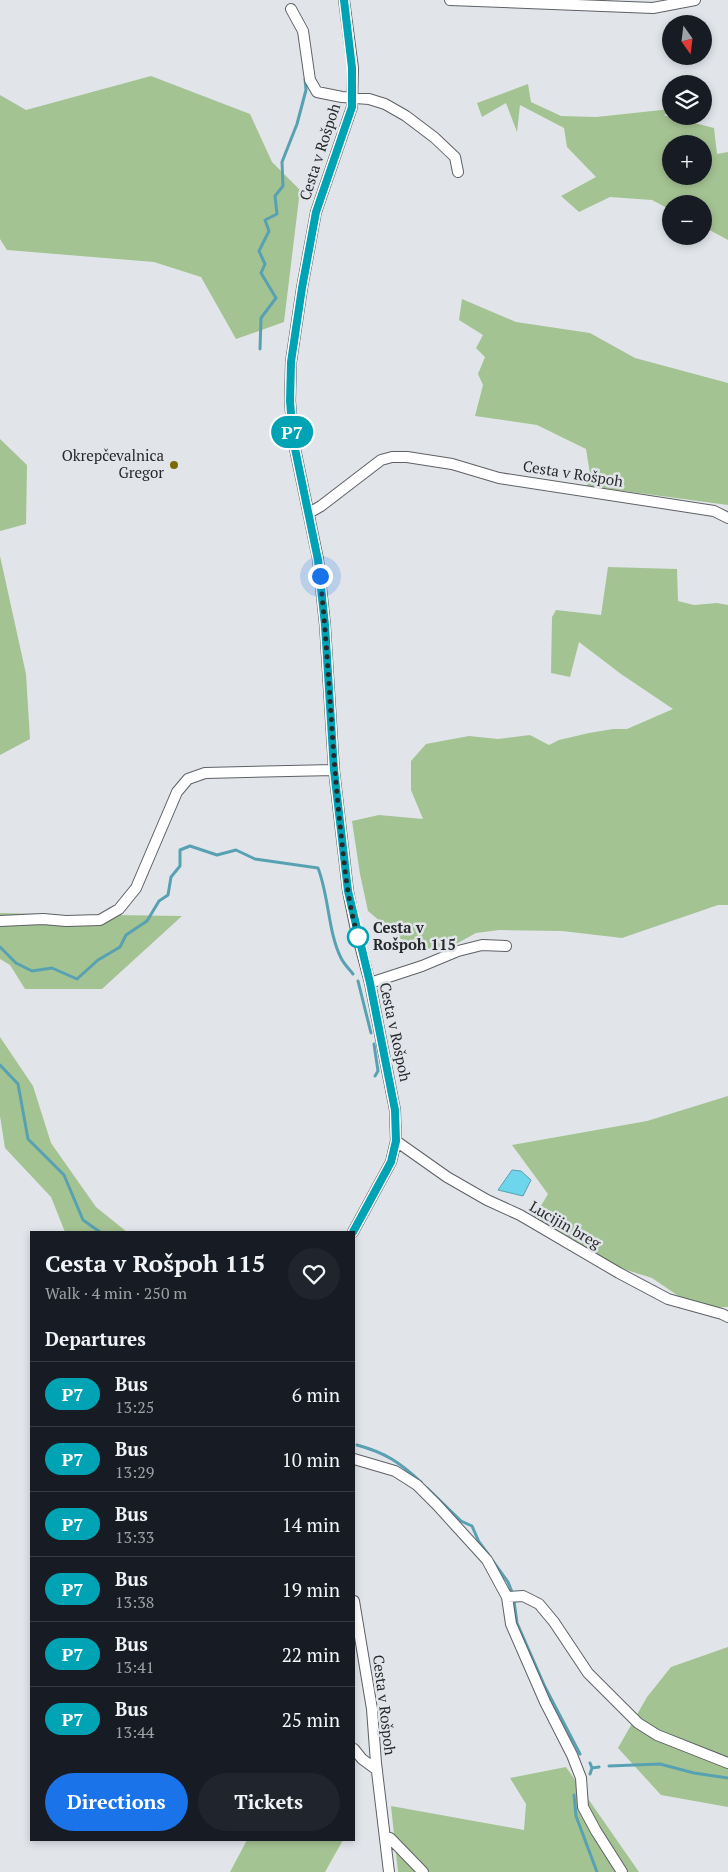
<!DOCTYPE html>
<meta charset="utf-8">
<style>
body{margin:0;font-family:"PT Serif",serif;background:#20242c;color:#f1f3f6;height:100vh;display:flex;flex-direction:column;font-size:19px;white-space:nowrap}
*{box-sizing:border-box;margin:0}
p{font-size:16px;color:#9ea1a6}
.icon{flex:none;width:28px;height:28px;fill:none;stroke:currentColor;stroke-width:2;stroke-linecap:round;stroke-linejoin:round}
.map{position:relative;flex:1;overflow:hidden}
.side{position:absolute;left:30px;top:1231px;width:325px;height:610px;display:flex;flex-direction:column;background:#171b24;border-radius:0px;box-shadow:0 2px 8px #0003}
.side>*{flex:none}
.badge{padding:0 10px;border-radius:16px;font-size:18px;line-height:32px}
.needle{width:32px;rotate:166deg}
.buttons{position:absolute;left:662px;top:15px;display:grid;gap:10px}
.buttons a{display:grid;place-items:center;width:50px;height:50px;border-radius:50%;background:#171b24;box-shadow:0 2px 8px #0003;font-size:25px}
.you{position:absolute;width:25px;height:25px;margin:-12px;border:4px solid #fff;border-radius:50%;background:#1a73e8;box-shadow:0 0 0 8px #1a73e833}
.map>.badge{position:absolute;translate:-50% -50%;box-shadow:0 0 0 2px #fff}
h2{padding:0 15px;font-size:19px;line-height:45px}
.round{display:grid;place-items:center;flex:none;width:52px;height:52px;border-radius:26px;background:#20242c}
.headline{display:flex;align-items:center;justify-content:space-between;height:85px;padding:0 15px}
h1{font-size:24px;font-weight:600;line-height:38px}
.cta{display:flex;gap:10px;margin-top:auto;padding:10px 15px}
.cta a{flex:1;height:58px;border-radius:30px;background:#1a73e8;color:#fff;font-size:20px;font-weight:600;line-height:58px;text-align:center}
.cta a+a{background:#20242c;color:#f1f3f6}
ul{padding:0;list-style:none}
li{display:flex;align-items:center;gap:15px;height:65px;padding:0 15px;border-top:1px solid #363941}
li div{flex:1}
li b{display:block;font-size:19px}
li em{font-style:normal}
li .badge{min-width:55px;font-weight:700;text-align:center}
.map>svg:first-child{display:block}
.green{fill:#a4c392;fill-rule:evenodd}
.water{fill:#6dd5ec;stroke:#58a1b2}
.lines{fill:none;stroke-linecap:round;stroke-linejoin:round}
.stream{stroke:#58a1b2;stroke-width:3}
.minor-casing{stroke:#5e6166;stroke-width:12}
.minor{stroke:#fff;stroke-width:10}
.line-casing{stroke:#fff;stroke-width:11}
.line{stroke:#00a3b4;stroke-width:8}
.walk{stroke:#28292b;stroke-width:5;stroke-dasharray:0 9}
.poi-dot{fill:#7c6b04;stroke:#e1e5ea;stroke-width:2}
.stop-dot{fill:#fff;stroke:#00a3b4;stroke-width:2.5}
.labels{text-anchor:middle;stroke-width:5;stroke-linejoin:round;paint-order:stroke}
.street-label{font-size:15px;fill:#28292b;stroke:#e1e5ea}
.poi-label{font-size:15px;fill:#28292b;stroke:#e1e5ea;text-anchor:end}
.stop-label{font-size:15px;font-weight:bold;fill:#28292b;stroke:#e1e5ea;text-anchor:start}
</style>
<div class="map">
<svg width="728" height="1872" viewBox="0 0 728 1872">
<rect width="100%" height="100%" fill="#e1e5ea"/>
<path class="green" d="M 151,76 L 250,114 L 272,162 L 300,190 L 284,322 L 236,339 L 201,277 L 154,262 L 7,250 L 0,239 L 0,95 L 26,110 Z
M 528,84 L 531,102 L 561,116 L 596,117 L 671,109 L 671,113 L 663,115 L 714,128 L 717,154 L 728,152 L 728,240 L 704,227 L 704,204 L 671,204 L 671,210 L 652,200 L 610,197 L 579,212 L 561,196 L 596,177 L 567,147 L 564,128 L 520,105 L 517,132 L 506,103 L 482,117 L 477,103 ZM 671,144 L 704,144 L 704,176 L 671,176 Z
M 462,299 L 516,322 L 590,333 L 635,358 L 728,383 L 728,505 L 587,486 L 590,474 L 586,449 L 537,425 L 475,416 L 483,385 L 478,374 L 485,357 L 476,348 L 483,335 L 459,320 Z
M 0,439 L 27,465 L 26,524 L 0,531 Z
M 0,556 L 26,674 L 30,739 L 0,755 Z
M 608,567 L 677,569 L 678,601 L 694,605 L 717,603 L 728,605 L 728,905 L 718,905 L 622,938 L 562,931 L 499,930 L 476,933 L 456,944 L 415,951 L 368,911 L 360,874 L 352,821 L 379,815 L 423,819 L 411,790 L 411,761 L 426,744 L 469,736 L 498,739 L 530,735 L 549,745 L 559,740 L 589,733 L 613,729 L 627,729 L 673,709 L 621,674 L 579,642 L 570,677 L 551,673 L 552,617 L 556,610 L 601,615 Z
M 0,913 L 44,914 L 67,917 L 115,915 L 182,916 L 102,989 L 25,989 L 10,965 L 0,959 Z
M 0,1037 L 33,1086 L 51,1143 L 96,1207 L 127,1232 L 65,1232 L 51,1197 L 5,1148 L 0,1116 Z
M 728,1096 L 728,1307 L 696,1308 L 652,1278 L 617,1267 L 533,1219 L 548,1194 L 512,1145 L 647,1121 Z
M 728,1647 L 728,1807 L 661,1795 L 618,1748 L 647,1697 L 671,1667 Z
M 566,1767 L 639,1872 L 398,1872 L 391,1806 L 524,1830 L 526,1804 L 510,1778 Z
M 247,1840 L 343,1840 L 325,1872 L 230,1872 Z"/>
<path class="water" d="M 512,1170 L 521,1171 L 531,1180 L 523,1196 L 498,1190 Z"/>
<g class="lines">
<path class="stream" d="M 260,349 L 261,318 L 276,298 L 261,273 L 265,264 L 259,251 L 269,231 L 265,220 L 277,214 L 275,196 L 283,186 L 282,162 L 297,124 L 306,90 L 305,79
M 0,947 L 16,963 L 32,971 L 52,968 L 77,979 L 98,960 L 120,947 L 126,935 L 147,921 L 159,901 L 168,895 L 171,877 L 180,866 L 180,850 L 190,846 L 217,855 L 236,850 L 255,859 L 318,868 C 329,896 328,932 341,958 C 344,964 349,969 353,974
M 358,981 L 371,1033
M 374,1044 L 378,1071 L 375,1076
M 0,1065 L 18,1084 L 28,1139 L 64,1175 L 83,1220 L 100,1232
M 357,1445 C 386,1453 399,1462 421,1482
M 427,1488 L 461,1521 L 472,1526 L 479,1542 L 488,1554
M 493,1561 L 508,1582 L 512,1592
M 514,1601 L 517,1623 L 545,1687 L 580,1754
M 590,1763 L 592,1768 L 590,1774
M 609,1766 L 660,1764 L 694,1773 L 728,1778
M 592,1768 L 599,1767
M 574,1795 L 576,1816 L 597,1872"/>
<defs>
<path id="minor" d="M 344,0 L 353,68 L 352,107 L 316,212 L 302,288 L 291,362 L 290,401 L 293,439 L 318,559 L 325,625 L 334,770 L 348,891 L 356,930 L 370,983 L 395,1110 L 396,1141 L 391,1162 L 353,1232
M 450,0 L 653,8 L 695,0
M 291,9 L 303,31 L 310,80 L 317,92 L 342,97 L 369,99 L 385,104 L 406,116 L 435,138 L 455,157 L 458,172
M 309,513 L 321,506 L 381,460 L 392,457 L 407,457 L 452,464 L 499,478 L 714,511 L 728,518
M 0,921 L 43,919 L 66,921 L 100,920 L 119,909 L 136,888 L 177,792 L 188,779 L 205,773 L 334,770
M 370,983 L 422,966 L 458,951 L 482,945 L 506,946
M 396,1141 L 447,1177 L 487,1200 L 520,1215 L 619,1273 L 668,1299 L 722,1314 L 728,1317
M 354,1459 L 395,1471 L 417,1485 L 437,1505 L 487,1560 L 507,1597 L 511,1624 L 545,1702 L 572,1755 L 581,1778 L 583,1807 L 596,1831 L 622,1872
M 507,1597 L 523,1596 L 539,1604 L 554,1622 L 588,1673 L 638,1723 L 657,1735 L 728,1763
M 354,1601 L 372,1709 L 376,1763 L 389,1872
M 354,1749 L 362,1759 L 377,1770
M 386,1837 L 390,1838 L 423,1872"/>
</defs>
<use href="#minor" class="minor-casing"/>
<use href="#minor" class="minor"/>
</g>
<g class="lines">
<defs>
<path id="line" d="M 344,0 L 352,68 L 352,107 L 316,212 L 302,288 L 291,362 L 290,401 L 293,439 L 318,560 L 325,625 L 334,770 L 348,891 L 370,983 L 395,1110 L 396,1141 L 391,1162 L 353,1232"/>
</defs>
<use href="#line" class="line-casing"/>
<use href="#line" class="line"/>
<path class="walk" d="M 320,576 C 329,658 331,741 340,824 C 344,861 347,900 358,937"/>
</g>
<circle class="poi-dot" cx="174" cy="465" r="5"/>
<circle class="stop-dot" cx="358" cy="937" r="10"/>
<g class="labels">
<g class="street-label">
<text transform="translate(320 152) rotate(-72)" y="5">Cesta v Rošpoh</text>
<text transform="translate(573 474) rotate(9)" y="5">Cesta v Rošpoh</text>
<text transform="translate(395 1032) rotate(78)" y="5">Cesta v Rošpoh</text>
<text transform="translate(565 1225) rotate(30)" y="5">Lucijin breg</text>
<text transform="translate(384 1705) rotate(83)" y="5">Cesta v Rošpoh</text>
</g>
<g class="poi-label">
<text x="164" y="461">Okrepčevalnica<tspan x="164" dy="17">Gregor</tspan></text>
</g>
<g class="stop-label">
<text x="373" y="933">Cesta v<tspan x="373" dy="17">Rošpoh 115</tspan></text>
</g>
</g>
</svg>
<div class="buttons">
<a><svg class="needle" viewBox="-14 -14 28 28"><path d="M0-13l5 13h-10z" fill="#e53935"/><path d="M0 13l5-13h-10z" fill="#9ea1a6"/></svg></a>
<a><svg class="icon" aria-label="layers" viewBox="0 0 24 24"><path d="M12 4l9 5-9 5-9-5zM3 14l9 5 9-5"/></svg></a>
<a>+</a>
<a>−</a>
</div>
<div class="you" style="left:320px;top:576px"></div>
<b class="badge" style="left:292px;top:432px;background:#00a3b4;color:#fff">P7</b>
<section class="side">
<div class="headline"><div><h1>Cesta v Rošpoh 115</h1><p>Walk · 4 min · 250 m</p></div><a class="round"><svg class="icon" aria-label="heart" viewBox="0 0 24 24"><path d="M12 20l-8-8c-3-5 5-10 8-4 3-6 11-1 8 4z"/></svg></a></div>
<h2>Departures</h2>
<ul>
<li><span class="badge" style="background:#00a3b4;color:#fff">P7</span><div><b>Bus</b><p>13:25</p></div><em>6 min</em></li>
<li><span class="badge" style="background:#00a3b4;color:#fff">P7</span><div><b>Bus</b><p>13:29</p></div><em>10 min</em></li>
<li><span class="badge" style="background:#00a3b4;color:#fff">P7</span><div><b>Bus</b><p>13:33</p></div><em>14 min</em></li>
<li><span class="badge" style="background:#00a3b4;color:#fff">P7</span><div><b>Bus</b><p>13:38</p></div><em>19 min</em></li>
<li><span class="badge" style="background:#00a3b4;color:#fff">P7</span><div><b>Bus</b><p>13:41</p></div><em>22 min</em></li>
<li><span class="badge" style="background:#00a3b4;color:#fff">P7</span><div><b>Bus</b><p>13:44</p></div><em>25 min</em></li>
</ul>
<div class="cta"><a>Directions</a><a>Tickets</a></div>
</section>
</div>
